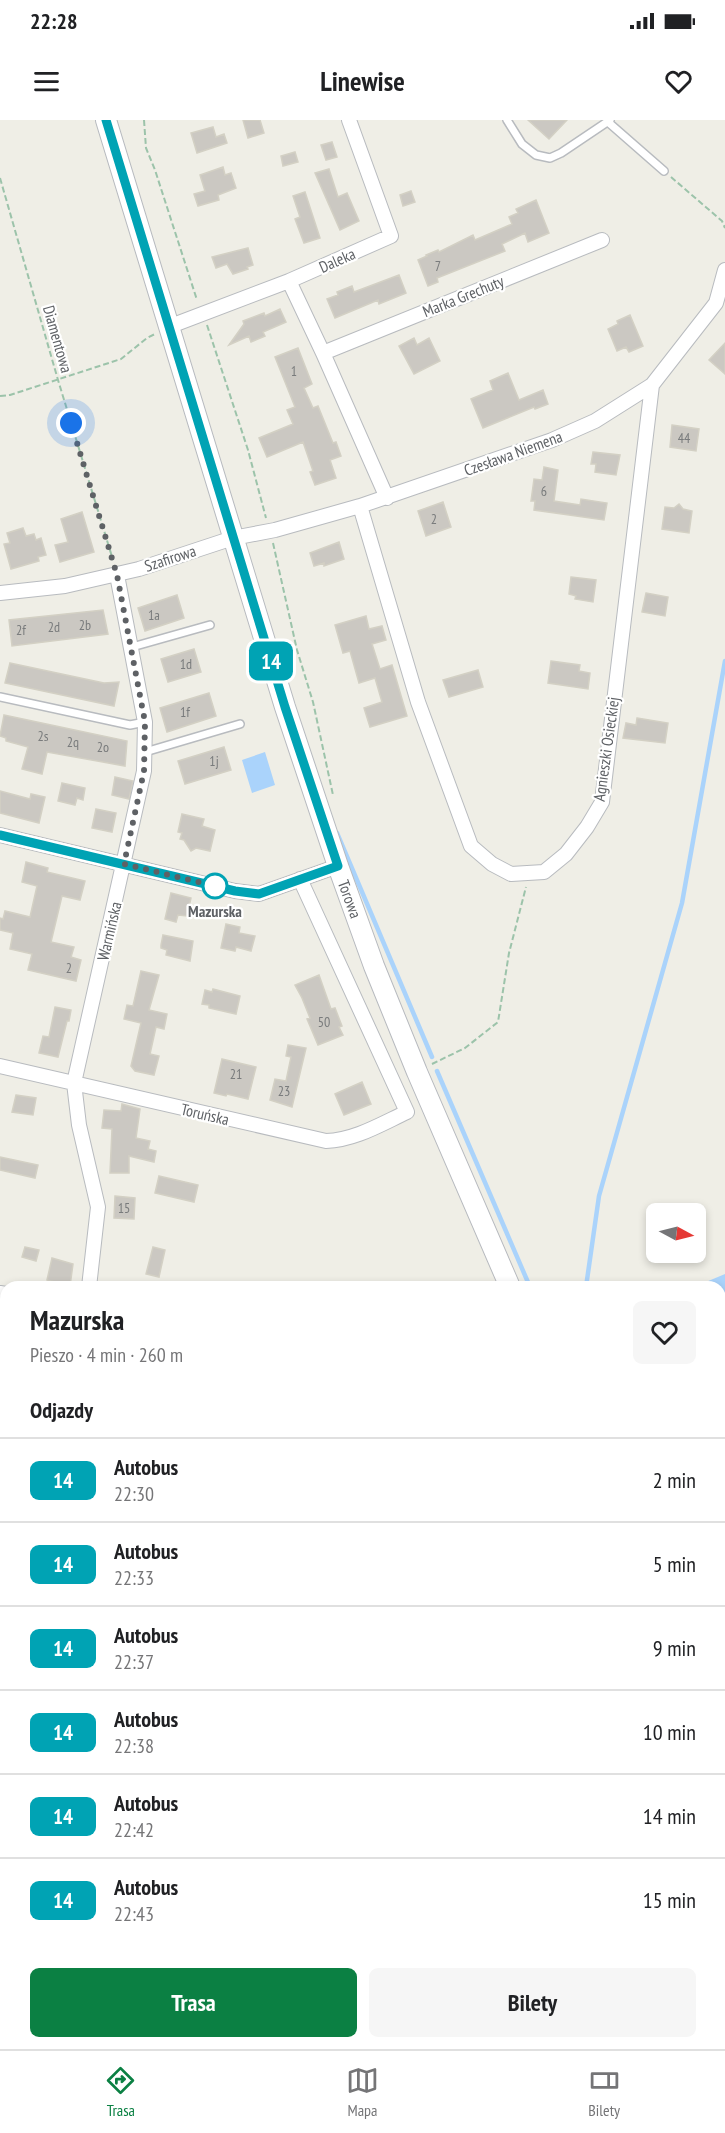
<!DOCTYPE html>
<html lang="pl">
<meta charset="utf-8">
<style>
body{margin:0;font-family:"PT Sans Narrow",sans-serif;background:#f6f6f6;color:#202124;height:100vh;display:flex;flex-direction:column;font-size:22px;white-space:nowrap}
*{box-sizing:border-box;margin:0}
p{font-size:20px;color:#757577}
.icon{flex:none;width:33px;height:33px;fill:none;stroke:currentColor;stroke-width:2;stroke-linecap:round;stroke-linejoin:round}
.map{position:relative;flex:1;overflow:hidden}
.side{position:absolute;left:0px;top:1161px;width:726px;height:768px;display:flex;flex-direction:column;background:#fff;border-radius:18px 18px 0 0;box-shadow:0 3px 9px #0003}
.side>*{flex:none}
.badge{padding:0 12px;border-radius:9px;font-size:21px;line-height:39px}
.needle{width:39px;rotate:97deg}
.controls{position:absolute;left:646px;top:1083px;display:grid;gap:12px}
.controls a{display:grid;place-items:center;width:60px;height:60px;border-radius:9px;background:#fff;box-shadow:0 3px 9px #0003;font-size:30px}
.you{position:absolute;width:30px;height:30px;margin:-15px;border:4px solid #fff;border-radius:50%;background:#1a73e8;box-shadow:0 0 0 9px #1a73e833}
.map>.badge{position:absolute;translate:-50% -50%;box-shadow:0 0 0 3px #fff}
h2{padding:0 30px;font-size:22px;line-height:54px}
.round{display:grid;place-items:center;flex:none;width:63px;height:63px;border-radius:9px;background:#f6f6f6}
.overview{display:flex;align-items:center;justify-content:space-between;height:102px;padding:0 30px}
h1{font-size:28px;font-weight:800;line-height:45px}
.cta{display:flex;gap:12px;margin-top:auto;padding:12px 30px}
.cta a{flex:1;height:69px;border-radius:9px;background:#0b8043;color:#fff;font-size:24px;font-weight:800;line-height:69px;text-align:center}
.cta a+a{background:#f6f6f6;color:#202124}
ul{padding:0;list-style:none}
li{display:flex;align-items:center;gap:18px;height:84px;padding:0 30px;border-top:2px solid #e0e0e0}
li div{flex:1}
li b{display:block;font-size:22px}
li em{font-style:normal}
li .badge{min-width:66px;font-weight:700;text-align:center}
.status{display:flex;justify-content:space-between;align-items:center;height:42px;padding:0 30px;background:#fff;direction:ltr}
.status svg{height:16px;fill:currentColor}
header{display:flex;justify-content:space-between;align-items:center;height:78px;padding:0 30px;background:#fff;font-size:27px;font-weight:800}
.tabs{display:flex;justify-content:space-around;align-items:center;height:84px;border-top:2px solid #e0e0e0;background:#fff;font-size:16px;color:#757577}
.tabs a{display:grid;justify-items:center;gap:3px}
.tabs .active{color:#0b8043}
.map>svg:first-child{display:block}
.industrial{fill:#e1dfda}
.water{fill:#aad3fb}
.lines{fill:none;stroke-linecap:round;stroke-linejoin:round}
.stream{stroke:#aad3fb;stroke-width:4.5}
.building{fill:#cbc8c2;stroke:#d3d0c4;stroke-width:1.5}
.lane-casing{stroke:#b8bbbf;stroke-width:10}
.street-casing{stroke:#b8bbbf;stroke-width:16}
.secondary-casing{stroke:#b7babf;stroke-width:22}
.path{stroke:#9cc3aa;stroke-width:2;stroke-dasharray:6 3;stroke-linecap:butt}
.lane{stroke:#fff;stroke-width:7}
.street{stroke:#fff;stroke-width:14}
.secondary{stroke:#fff;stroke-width:20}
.line-casing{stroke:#fff;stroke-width:14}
.line{stroke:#00a3b4;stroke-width:9}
.walk{stroke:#5e6165;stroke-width:6;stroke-dasharray:0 10.8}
.stop-dot{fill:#fff;stroke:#00a3b4;stroke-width:3}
.labels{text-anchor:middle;stroke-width:4.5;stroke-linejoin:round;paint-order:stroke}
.number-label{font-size:14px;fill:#797b7c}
.street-label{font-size:16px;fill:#5e6165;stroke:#fff}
.stop-label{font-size:16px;font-weight:bold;fill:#5e6165;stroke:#fff}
</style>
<div class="status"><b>22:28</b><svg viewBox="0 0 49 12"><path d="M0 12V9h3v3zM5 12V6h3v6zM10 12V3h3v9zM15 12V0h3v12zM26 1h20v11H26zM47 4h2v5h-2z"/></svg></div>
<header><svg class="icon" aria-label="menu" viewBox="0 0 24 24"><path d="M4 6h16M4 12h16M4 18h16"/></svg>Linewise<svg class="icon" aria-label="heart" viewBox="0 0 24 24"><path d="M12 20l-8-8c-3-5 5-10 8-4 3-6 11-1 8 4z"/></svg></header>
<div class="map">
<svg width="725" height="1929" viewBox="0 0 725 1929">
<rect width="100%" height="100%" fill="#efeee6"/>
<path class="industrial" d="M 720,1617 L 725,1628 L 725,1856 L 720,1854 Z"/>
<path class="water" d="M 265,632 L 275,665 L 252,673 L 242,640 Z
M 725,1154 L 725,1491 L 720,1481 L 720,1167 L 694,1167 Z"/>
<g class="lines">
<path class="stream" d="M 337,713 L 432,937
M 437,951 L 530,1167
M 586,1167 L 599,1076 L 682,783 L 725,541
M 720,1501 L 725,1503
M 0,1516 L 6,1517
M 720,1873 L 725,1874"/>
</g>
<path class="building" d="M 243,0 L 260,0 L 264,13 L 248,18 Z
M 528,0 L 567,0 L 549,19 Z
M 213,7 L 216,17 L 224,14 L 227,23 L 197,33 L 191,13 Z
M 332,22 L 337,37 L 326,40 L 321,25 Z
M 295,32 L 298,42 L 283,46 L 281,36 Z
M 223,47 L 225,55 L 231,53 L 236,68 L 218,75 L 219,80 L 198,86 L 194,74 L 205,71 L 200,55 Z
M 329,49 L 338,77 L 347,73 L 359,101 L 340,110 L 315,53 Z
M 411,71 L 415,82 L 403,86 L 400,75 Z
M 305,72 L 320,118 L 304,123 L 295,99 L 300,97 L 293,76 Z
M 536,80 L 549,113 L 528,122 L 525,113 L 502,124 L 505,131 L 437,158 L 438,162 L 428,166 L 418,140 L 427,136 L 426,135 L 438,130 L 439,132 L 473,115 L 475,120 L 512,104 L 509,97 L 518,93 L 516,89 Z
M 248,128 L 253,145 L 247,147 L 248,149 L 233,154 L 227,144 L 216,148 L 212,137 Z
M 399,155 L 406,173 L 379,184 L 378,180 L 335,198 L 327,179 L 338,175 L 337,172 L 352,166 L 354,172 Z
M 280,189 L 286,202 L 263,212 L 265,216 L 251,222 L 249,216 L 229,225 L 244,204 L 243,201 L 264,193 L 265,196 Z
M 630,195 L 643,226 L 629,232 L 626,227 L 617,231 L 608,209 L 618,204 L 617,201 Z
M 414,218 L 417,225 L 429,218 L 440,241 L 414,254 L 399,226 Z
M 725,223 L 725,254 L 709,240 Z
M 298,228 L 312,264 L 304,268 L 313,288 L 318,286 L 333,323 L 336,322 L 341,336 L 330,340 L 336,358 L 315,365 L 310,352 L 313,351 L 303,322 L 267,337 L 259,318 L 293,304 L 287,290 L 295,287 L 275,237 Z
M 508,253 L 519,280 L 543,270 L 548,284 L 535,289 L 534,287 L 483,308 L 471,279 L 493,270 L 490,261 Z
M 672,305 L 699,309 L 696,331 L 670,327 Z
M 593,332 L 620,335 L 616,355 L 595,352 L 596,344 L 591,344 Z
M 544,347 L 558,350 L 554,381 L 580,385 L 581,379 L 607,383 L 604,400 L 534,390 L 535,381 L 531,381 L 534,359 L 542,360 Z
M 443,382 L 451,407 L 426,416 L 418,391 Z
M 679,384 L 683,389 L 692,391 L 689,413 L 662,409 L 665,387 L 674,388 Z
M 82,392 L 94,432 L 60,442 L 55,425 L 68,422 L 61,399 Z
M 23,408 L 26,416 L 34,414 L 36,420 L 41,418 L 46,435 L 38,437 L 39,441 L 11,449 L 4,424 L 10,423 L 7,413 Z
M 339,422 L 344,439 L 324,446 L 324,443 L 314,446 L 310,433 Z
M 571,457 L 596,460 L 593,482 L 575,479 L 576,476 L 569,474 Z
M 646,473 L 668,477 L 665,496 L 642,492 Z
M 177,475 L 184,498 L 145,511 L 138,488 Z
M 103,490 L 108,514 L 12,526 L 9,500 Z
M 366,496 L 369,509 L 382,506 L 386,520 L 372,524 L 380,549 L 392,545 L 407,596 L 370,607 L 364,588 L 382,582 L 375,558 L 359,563 L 350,531 L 343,533 L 335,505 Z
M 194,529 L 201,552 L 168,562 L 161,539 Z
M 551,541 L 580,545 L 579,551 L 590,553 L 588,569 L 548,563 Z
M 10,543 L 104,563 L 119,562 L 114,586 L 5,563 Z
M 478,550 L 483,567 L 449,577 L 443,560 Z
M 209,573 L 216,596 L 167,612 L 160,588 Z
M 4,595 L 127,621 L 125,646 L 47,632 L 42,654 L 22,649 L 28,627 L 6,621 L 6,618 L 0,616 Z
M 637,598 L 668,603 L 665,623 L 623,618 L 626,603 L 636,605 Z
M 224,627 L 231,650 L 185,664 L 178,641 Z
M 115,657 L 133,661 L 129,679 L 112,675 Z
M 62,663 L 85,668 L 83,680 L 77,678 L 75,685 L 58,681 Z
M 0,671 L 30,679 L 31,674 L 45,677 L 39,703 L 0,693 Z
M 96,689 L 116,693 L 112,712 L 92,708 Z
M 182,694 L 204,699 L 202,706 L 215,710 L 210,731 L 196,728 L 191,731 L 184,720 L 180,719 L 182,713 L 178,712 Z
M 26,742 L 48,748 L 47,752 L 85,761 L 80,780 L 62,776 L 51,822 L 74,827 L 71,837 L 81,840 L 76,861 L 28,850 L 32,834 L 10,829 L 13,813 L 0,810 L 0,798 L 3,799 L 5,791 L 30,797 L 37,766 L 22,762 Z
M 171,773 L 191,778 L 187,796 L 178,795 L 176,802 L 165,799 Z
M 226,804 L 240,807 L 239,813 L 255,816 L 251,831 L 236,827 L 235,831 L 221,828 Z
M 163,815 L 193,821 L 190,841 L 166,835 L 167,830 L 161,828 L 161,825 Z
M 141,851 L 159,855 L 149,890 L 167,894 L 164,909 L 156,907 L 150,934 L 159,936 L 154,955 L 135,951 L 131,946 L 141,903 L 124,899 L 127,885 L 133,886 Z
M 319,855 L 331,889 L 335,888 L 342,906 L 339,907 L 343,915 L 318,925 L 307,899 L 310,898 L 302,878 L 295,865 Z
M 213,869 L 240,876 L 236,894 L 209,888 L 209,885 L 202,884 L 205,870 L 212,872 Z
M 55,887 L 71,890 L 69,901 L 67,901 L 58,937 L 39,933 L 43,916 L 49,917 Z
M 288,925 L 306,928 L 292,987 L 270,980 L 275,959 L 286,961 L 291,937 L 286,936 Z
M 222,939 L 256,947 L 248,979 L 227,974 L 226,976 L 214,973 Z
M 362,962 L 371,984 L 344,995 L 335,974 Z
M 16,975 L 36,978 L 33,995 L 12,992 Z
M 122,984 L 140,989 L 136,1018 L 150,1021 L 148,1029 L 156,1031 L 154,1042 L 129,1036 L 129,1053 L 110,1053 L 112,1009 L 102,1008 L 104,990 L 121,991 Z
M 0,1037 L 38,1045 L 35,1058 L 0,1050 Z
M 159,1056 L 198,1065 L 194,1082 L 155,1073 Z
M 115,1076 L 135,1078 L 134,1099 L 114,1098 Z
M 25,1127 L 39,1130 L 36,1141 L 22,1137 Z
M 153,1127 L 165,1130 L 159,1157 L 146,1154 Z
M 52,1138 L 73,1144 L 70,1166 L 47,1160 Z"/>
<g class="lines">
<defs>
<path id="lane" d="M 507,0 L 522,24 L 536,35 L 550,38 L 561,33 L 610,0
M 608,2 L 664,51
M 132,527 L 210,505
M 0,577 L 130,605 L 145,602
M 145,632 L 240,604
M 720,1640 L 725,1650
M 720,1770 L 725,1747"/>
<path id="street" d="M 289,161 L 323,233 L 387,378
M 168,207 L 289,161 L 391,116 L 349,0
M 323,233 L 602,120
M 360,386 L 418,582 L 471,726 L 492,744 L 511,754 L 544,752 L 566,734 L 587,707 L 602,682 L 652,265
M 0,473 L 65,466 L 139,449 L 233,418 L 275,410 L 360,386 L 552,320 L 595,301 L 652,265 L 716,183 L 725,150
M 0,715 L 235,771 L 259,774 L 338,746
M 0,946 L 326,1021 C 355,1020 381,1004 407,992 L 300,759
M 89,1167 L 98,1087 L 79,1005 L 74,963 L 144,651 L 145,602 L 117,455
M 0,1173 L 6,1174
M 0,1407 L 6,1408
M 0,1828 L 6,1829"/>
<path id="secondary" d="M 106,0 L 285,587 L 338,746 L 374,846 L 417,952 L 510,1167
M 0,1546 L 6,1548"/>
</defs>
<use href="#lane" class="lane-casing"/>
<use href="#street" class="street-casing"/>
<use href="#secondary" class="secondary-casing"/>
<path class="path" d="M 144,0 L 146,28 L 155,50 L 197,180
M 671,57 L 722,101 L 725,108
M 0,58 L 58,260 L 113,440
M 207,205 L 248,330 L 266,398
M 0,276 L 10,275 L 121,239 L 147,218 L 155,214
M 273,423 L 297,530 L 313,582 L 333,675
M 432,944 L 465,928 L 498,902 L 509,833 L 526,767
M 0,1907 L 6,1903"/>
<use href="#lane" class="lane"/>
<use href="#street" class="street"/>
<use href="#secondary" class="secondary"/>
</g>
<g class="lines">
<defs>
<path id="line" d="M 0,715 L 235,771 L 259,774 L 338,746 L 285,587 L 106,0"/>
</defs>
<use href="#line" class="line-casing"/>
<use href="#line" class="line"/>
<path class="walk" d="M 71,303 L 117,455 L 145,602 L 144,651 L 124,744 L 215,766"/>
</g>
<circle class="stop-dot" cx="215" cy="766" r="12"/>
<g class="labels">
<g class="number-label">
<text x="438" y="151">7</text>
<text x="294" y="256">1</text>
<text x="684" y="323">44</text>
<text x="544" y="376">6</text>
<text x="434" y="404">2</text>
<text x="154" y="500">1a</text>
<text x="85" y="510">2b</text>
<text x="54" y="512">2d</text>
<text x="21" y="515">2f</text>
<text x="186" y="549">1d</text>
<text x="185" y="597">1f</text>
<text x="43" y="621">2s</text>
<text x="73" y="627">2q</text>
<text x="103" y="632">2o</text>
<text x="214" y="646">1j</text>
<text x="69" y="853">2</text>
<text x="324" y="907">50</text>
<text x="236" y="959">21</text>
<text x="284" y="976">23</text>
<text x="124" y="1093">15</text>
</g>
<g class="street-label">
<text transform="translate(337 140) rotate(-24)" y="6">Daleka</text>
<text transform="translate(463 176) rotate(-22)" y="6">Marka Grechuty</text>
<text transform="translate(58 219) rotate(74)" y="6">Diamentowa</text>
<text transform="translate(513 333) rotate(-20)" y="6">Czesława Niemena</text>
<text transform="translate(170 438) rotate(-18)" y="6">Szafirowa</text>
<text transform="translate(606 629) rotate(-82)" y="6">Agnieszki Osieckiej</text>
<text transform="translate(350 779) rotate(70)" y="6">Torowa</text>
<text transform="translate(109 811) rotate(-77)" y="6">Warmińska</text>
<text transform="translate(205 994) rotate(13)" y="6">Toruńska</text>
</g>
<g class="stop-label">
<text x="215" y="797">Mazurska</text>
</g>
</g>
</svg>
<div class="controls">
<a><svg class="needle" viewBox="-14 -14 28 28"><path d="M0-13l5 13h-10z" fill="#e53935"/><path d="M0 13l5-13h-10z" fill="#757577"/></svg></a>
</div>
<div class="you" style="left:71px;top:303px"></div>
<b class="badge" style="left:271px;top:541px;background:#00a3b4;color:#fff">14</b>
<section class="side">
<div class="overview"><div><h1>Mazurska</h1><p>Pieszo · 4 min · 260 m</p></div><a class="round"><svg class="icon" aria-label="heart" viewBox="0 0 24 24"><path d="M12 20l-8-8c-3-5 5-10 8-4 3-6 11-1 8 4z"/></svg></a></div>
<h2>Odjazdy</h2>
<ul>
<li><span class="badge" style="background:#00a3b4;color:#fff">14</span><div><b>Autobus</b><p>22:30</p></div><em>2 min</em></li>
<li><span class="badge" style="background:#00a3b4;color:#fff">14</span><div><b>Autobus</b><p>22:33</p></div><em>5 min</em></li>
<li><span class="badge" style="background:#00a3b4;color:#fff">14</span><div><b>Autobus</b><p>22:37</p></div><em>9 min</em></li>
<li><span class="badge" style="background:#00a3b4;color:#fff">14</span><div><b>Autobus</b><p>22:38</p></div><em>10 min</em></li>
<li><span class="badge" style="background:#00a3b4;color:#fff">14</span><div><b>Autobus</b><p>22:42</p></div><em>14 min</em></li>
<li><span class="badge" style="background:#00a3b4;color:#fff">14</span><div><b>Autobus</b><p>22:43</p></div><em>15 min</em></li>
</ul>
<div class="cta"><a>Trasa</a><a>Bilety</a></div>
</section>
</div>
<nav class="tabs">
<a class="active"><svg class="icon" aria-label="directions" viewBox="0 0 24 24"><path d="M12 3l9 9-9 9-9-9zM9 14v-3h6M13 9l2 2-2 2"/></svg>Trasa</a>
<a><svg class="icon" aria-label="map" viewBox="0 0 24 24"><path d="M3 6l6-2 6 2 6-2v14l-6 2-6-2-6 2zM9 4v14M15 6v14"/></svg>Mapa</a>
<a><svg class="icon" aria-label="tickets" viewBox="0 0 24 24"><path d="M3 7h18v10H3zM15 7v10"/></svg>Bilety</a>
</nav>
